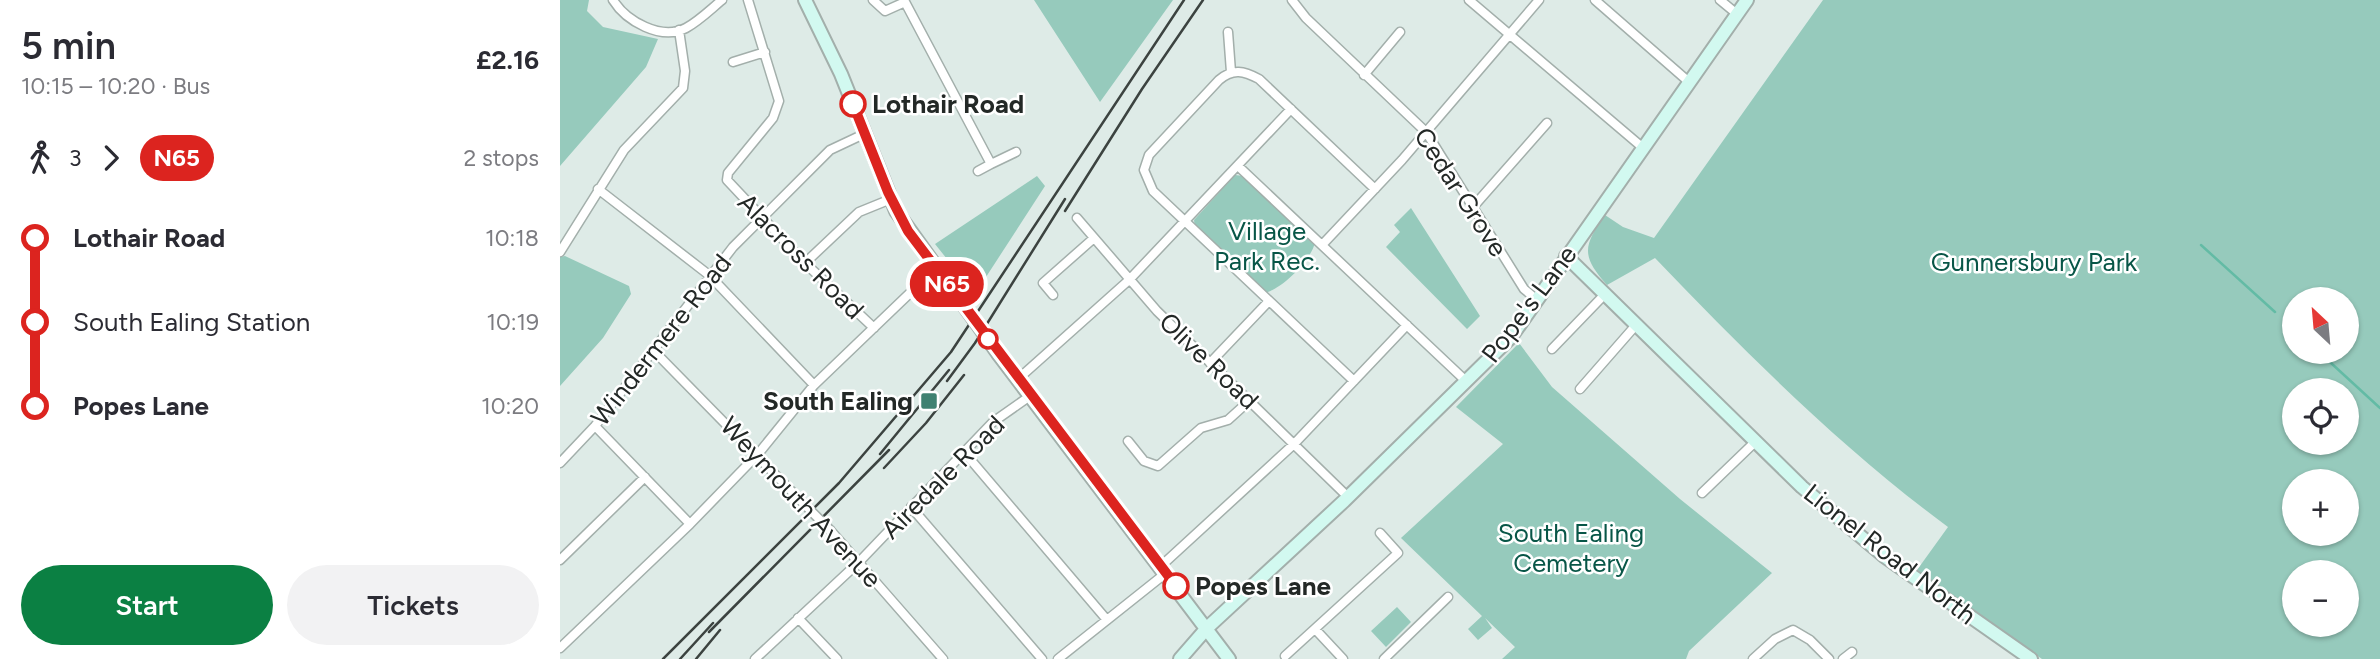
<!DOCTYPE html>
<meta charset="utf-8">
<style>
body{margin:0;font-family:Figtree,sans-serif;background:#f2f2f3;color:#2b2b33;height:100vh;display:flex;flex-direction:column;font-size:26px;white-space:nowrap}
*{box-sizing:border-box;margin:0}
p{font-size:23px;color:#7c7c81}
.icon{flex:none;width:38px;height:38px;fill:none;stroke:currentColor;stroke-width:2;stroke-linecap:round;stroke-linejoin:round}
.map{position:relative;flex:1;overflow:hidden}
.drawer{display:flex;flex-direction:column;background:#fff;width:560px}
.drawer>*{flex:none}
.badge{padding:0 14px;border-radius:23px;font-size:24px;line-height:46px}
.needle{width:46px;rotate:334deg}
.tools{position:absolute;left:1722px;top:287px;display:grid;gap:14px}
.tools a{display:grid;place-items:center;width:77px;height:77px;border-radius:50%;background:#fff;box-shadow:0 2px 5px #0004;font-size:35px}
.map>.badge{position:absolute;translate:-50% -50%;box-shadow:0 0 0 4px #fff}
.legs{display:flex;align-items:center;gap:10px;height:77px;padding:0 21px;font-size:23px}
.legs p{margin-inline-start:auto}
.overview{display:flex;align-items:center;justify-content:space-between;height:119px;padding:0 21px}
h1{font-size:38px;font-weight:600;line-height:52px}
.button{display:flex;gap:14px;margin-top:auto;padding:14px 21px}
.button a{flex:1;height:80px;border-radius:42px;background:#0b8043;color:#fff;font-size:28px;font-weight:600;line-height:80px;text-align:center}
.button a+a{background:#f2f2f3;color:#2b2b33}
ul{padding:0 21px;list-style:none}
li{display:flex;align-items:center;gap:24px;height:84px;font-size:26px}
li i{display:grid;place-items:center;width:10px;height:100%;margin:0 9px;background:currentColor}
li i::after{content:'';width:18px;height:18px;margin:-9px;border:5px solid;border-radius:50%;background:#fff}
li p{margin-inline-start:auto}
li:first-child i{background:linear-gradient(#0000 50%,currentColor 0)}
li:last-child i{background:linear-gradient(currentColor 50%,#0000 0)}
main{display:flex;flex:1;min-height:0}
.map>svg:first-child{display:block}
.green{fill:#96cabc;fill-rule:evenodd}
.lines{fill:none;stroke-linecap:round;stroke-linejoin:round}
.stream{stroke:#63bba5;stroke-width:2.5}
.street-casing{stroke:#a3afab;stroke-width:11}
.secondary-casing{stroke:#a3afab;stroke-width:16}
.street{stroke:#fff;stroke-width:8}
.secondary{stroke:#d2f9f0;stroke-width:12}
.rail{stroke:#3c4340;stroke-width:2.5}
.street-bridge-casing{stroke:#a3afab;stroke-width:11;stroke-linecap:butt}
.secondary-bridge-casing{stroke:#a3afab;stroke-width:16;stroke-linecap:butt}
.street-bridge{stroke:#fff;stroke-width:8}
.secondary-bridge{stroke:#d2f9f0;stroke-width:12}
.line-1-casing{stroke:#fff;stroke-width:16}
.line-1{stroke:#dc241f;stroke-width:10}
.stop-1-dot{fill:#fff;stroke:#dc241f;stroke-width:3.5}
.poi-dot{fill:#3f8171;stroke:#fff;stroke-width:2.5}
.labels{text-anchor:middle;stroke-width:5;stroke-linejoin:round;paint-order:stroke}
.stop-label{font-size:26px;font-weight:bold;fill:#232826;stroke:#fff;text-anchor:start}
.street-label{font-size:26px;fill:#232826;stroke:#fff}
.park-label{font-size:26px;fill:#085647;stroke:#fff}
.poi-label{font-size:26px;font-weight:bold;fill:#232826;stroke:#fff;text-anchor:end}
</style>
<main>
<section class="drawer">
<div class="overview"><div><h1>5 min</h1><p>10:15 – 10:20 · Bus</p></div><b>£2.16</b></div>
<div class="legs"><svg class="icon" aria-label="walk" viewBox="0 0 24 24"><circle cx="13" cy="4" r="2"/><path d="M13 8l-2 6 4 7M11 14l-3 7M7 12l3-4h3l4 4"/></svg>3<svg class="icon" aria-label="forward" viewBox="0 0 24 24"><path d="M9 5l7 7-7 7"/></svg><b class="badge" style="background:#dc241f;color:#fff">N65</b><p>2 stops</p></div>
<ul>
<li><i style="color:#dc241f"></i><b>Lothair Road</b><p>10:18</p></li>
<li><i style="color:#dc241f"></i><span>South Ealing Station</span><p>10:19</p></li>
<li><i style="color:#dc241f"></i><b>Popes Lane</b><p>10:20</p></li>
</ul>
<div class="button"><a>Start</a><a>Tickets</a></div>
</section>
<div class="map">
<svg width="1820" height="659" viewBox="0 0 1820 659">
<rect width="100%" height="100%" fill="#deebe7"/>
<path class="green" d="M 0,0 L 29,0 L 27,11 L 43,27 L 98,39 L 86,67 L 0,166 Z
M 474,0 L 613,0 L 540,102 Z
M 1263,0 L 1820,0 L 1820,659 L 1482,659 L 1357,570 L 1388,527 C 1280,447 1187,354 1095,258 L 1047,285 C 1021,256 1023,246 1045,215 L 1063,227 L 1094,238 ZM 1734,299 L 1787,299 L 1787,352 L 1734,352 ZM 1734,390 L 1787,390 L 1787,443 L 1734,443 ZM 1734,481 L 1787,481 L 1787,534 L 1734,534 ZM 1734,572 L 1787,572 L 1787,625 L 1734,625 Z
M 675,175 L 683,176 L 755,242 C 752,260 721,290 704,293 L 635,228 L 634,220 Z
M 477,176 L 485,186 L 415,294 L 375,244 Z
M 851,208 L 920,316 L 907,329 L 826,247 L 840,232 L 834,225 Z
M 5,256 L 69,286 L 71,294 L 43,338 L 0,386 L 0,257 Z
M 959,343 L 992,387 L 1120,499 L 1212,573 L 1129,651 L 1126,659 L 942,659 L 955,647 L 925,618 L 932,628 L 918,640 L 908,629 L 922,616 L 841,538 L 943,444 L 896,407 Z
M 837,607 L 851,622 L 826,647 L 811,631 Z"/>
<g class="lines">
<path class="stream" d="M 1641,245 L 1715,312
M 1724,320 L 1734,329
M 1759,352 L 1820,408"/>
<defs>
<path id="street" d="M 53,0 C 66,21 101,41 126,28 C 139,21 151,9 162,0
M 188,0 L 219,101 L 213,118 L 168,173 L 167,180 L 245,263 L 314,328
M 313,0 L 325,11 L 345,2 L 431,164 L 456,152
M 732,0 L 746,18 L 866,132 L 964,289 L 976,299
M 909,0 L 1082,147
M 1035,0 L 1129,82
M 1160,0 L 1177,14
M 668,32 L 671,72
M 173,62 L 205,52
M 804,75 L 840,32
M 678,166 L 907,382
M 418,171 L 431,164
M 38,189 L 149,275 L 254,385
M 913,207 L 987,123
M 517,218 L 597,311 L 788,497
M 762,245 L 842,160 L 979,0
M 0,252 L 64,150 L 123,88 L 125,71 L 119,30
M 245,263 L 299,212 L 331,199
M 493,295 L 483,283 L 534,238
M 992,349 L 1046,293
M 93,350 L 248,508
M 650,363 L 709,301
M 458,379 L 569,280 L 731,109
M 794,381 L 593,191 L 584,170 L 589,155 L 659,80 C 673,68 684,71 699,79 L 815,189
M 1020,389 L 1076,325
M 35,426 L 130,524 L 198,454 L 254,385 L 375,269
M 568,441 L 584,461 L 598,466 L 641,428 L 668,420 L 689,401
M 404,452 L 547,620
M 0,463 L 35,426 L 173,247 L 270,150 L 304,134
M 1142,493 L 1194,443
M 351,507 L 482,659
M 271,531 L 383,659
M 0,560 L 85,477
M 601,566 L 734,444 L 847,325
M 238,618 L 277,659
M 755,629 L 783,659
M 0,648 L 130,524
M 725,656 L 838,553 L 820,533
M 195,659 L 299,562 L 433,422 L 470,396
M 498,659 L 606,573
M 824,659 L 888,597
M 1193,659 L 1215,639 L 1233,630 L 1250,640 L 1269,659
M 1283,659 L 1292,652"/>
<path id="secondary" d="M 245,0 L 281,74 L 336,211 L 413,318
M 1006,256 L 1242,487 L 1324,556 L 1471,659
M 439,355 L 669,659
M 620,659 L 647,628 L 784,501 L 951,337 L 1187,0"/>
</defs>
<use href="#street" class="street-casing"/>
<use href="#secondary" class="secondary-casing"/>
<use href="#street" class="street"/>
<use href="#secondary" class="secondary"/>
<path class="rail" d="M 505,211 L 582,89 L 643,0
M 387,381 L 415,343 L 505,199
M 320,454 L 389,370
M 324,468 L 366,423 L 404,375
M 149,632 L 329,450
M 103,659 L 279,483 L 391,352 L 624,0
M 120,659 L 153,623
M 136,659 L 160,630"/>
<defs>
<path id="street-bridge" d="M 248,508 L 271,531"/>
<path id="secondary-bridge" d="M 413,318 L 439,355"/>
</defs>
<use href="#street-bridge" class="street-bridge-casing"/>
<use href="#secondary-bridge" class="secondary-bridge-casing"/>
<use href="#street-bridge" class="street-bridge"/>
<use href="#secondary-bridge" class="secondary-bridge"/>
</g>
<g class="lines">
<defs>
<path id="line-1" d="M 293,104 L 328,192 L 348,231 L 616,586"/>
</defs>
<use href="#line-1" class="line-1-casing"/>
<use href="#line-1" class="line-1"/>
</g>
<g class="stop-1-dot">
<circle cx="293" cy="104" r="12"/>
<circle cx="428" cy="339" r="9"/>
<circle cx="616" cy="586" r="12"/>
</g>
<rect class="poi-dot" x="360" y="392" width="18" height="18" rx="3.5"/>
<g class="labels">
<g class="stop-label">
<text x="312" y="113">Lothair Road</text>
<text x="635" y="595">Popes Lane</text>
</g>
<g class="street-label">
<text transform="translate(901 192) rotate(57)" y="9">Cedar Grove</text>
<text transform="translate(241 256) rotate(45)" y="9">Alacross Road</text>
<text transform="translate(969 304) rotate(-53)" y="9">Pope's Lane</text>
<text transform="translate(101 340) rotate(-52)" y="9">Windermere Road</text>
<text transform="translate(649 361) rotate(44)" y="9">Olive Road</text>
<text transform="translate(383 477) rotate(-45)" y="9">Airedale Road</text>
<text transform="translate(241 502) rotate(47)" y="9">Weymouth Avenue</text>
<text transform="translate(1330 554) rotate(38)" y="9">Lionel Road North</text>
</g>
<g class="park-label">
<text x="707" y="240">Village<tspan x="707" dy="30">Park Rec.</tspan></text>
<text x="1474" y="271">Gunnersbury Park</text>
<text x="1011" y="542">South Ealing<tspan x="1011" dy="30">Cemetery</tspan></text>
</g>
<g class="poi-label">
<text x="353" y="410">South Ealing</text>
</g>
</g>
</svg>
<div class="tools">
<a><svg class="needle" viewBox="-14 -14 28 28"><path d="M0-13l5 13h-10z" fill="#e53935"/><path d="M0 13l5-13h-10z" fill="#7c7c81"/></svg></a>
<a><svg class="icon" aria-label="locate" viewBox="0 0 24 24"><circle cx="12" cy="12" r="6"/><path d="M12 2v4M12 18v4M2 12h4M18 12h4"/></svg></a>
<a>+</a>
<a>−</a>
</div>
<b class="badge" style="left:387px;top:284px;background:#dc241f;color:#fff">N65</b>
</div>
</main>
